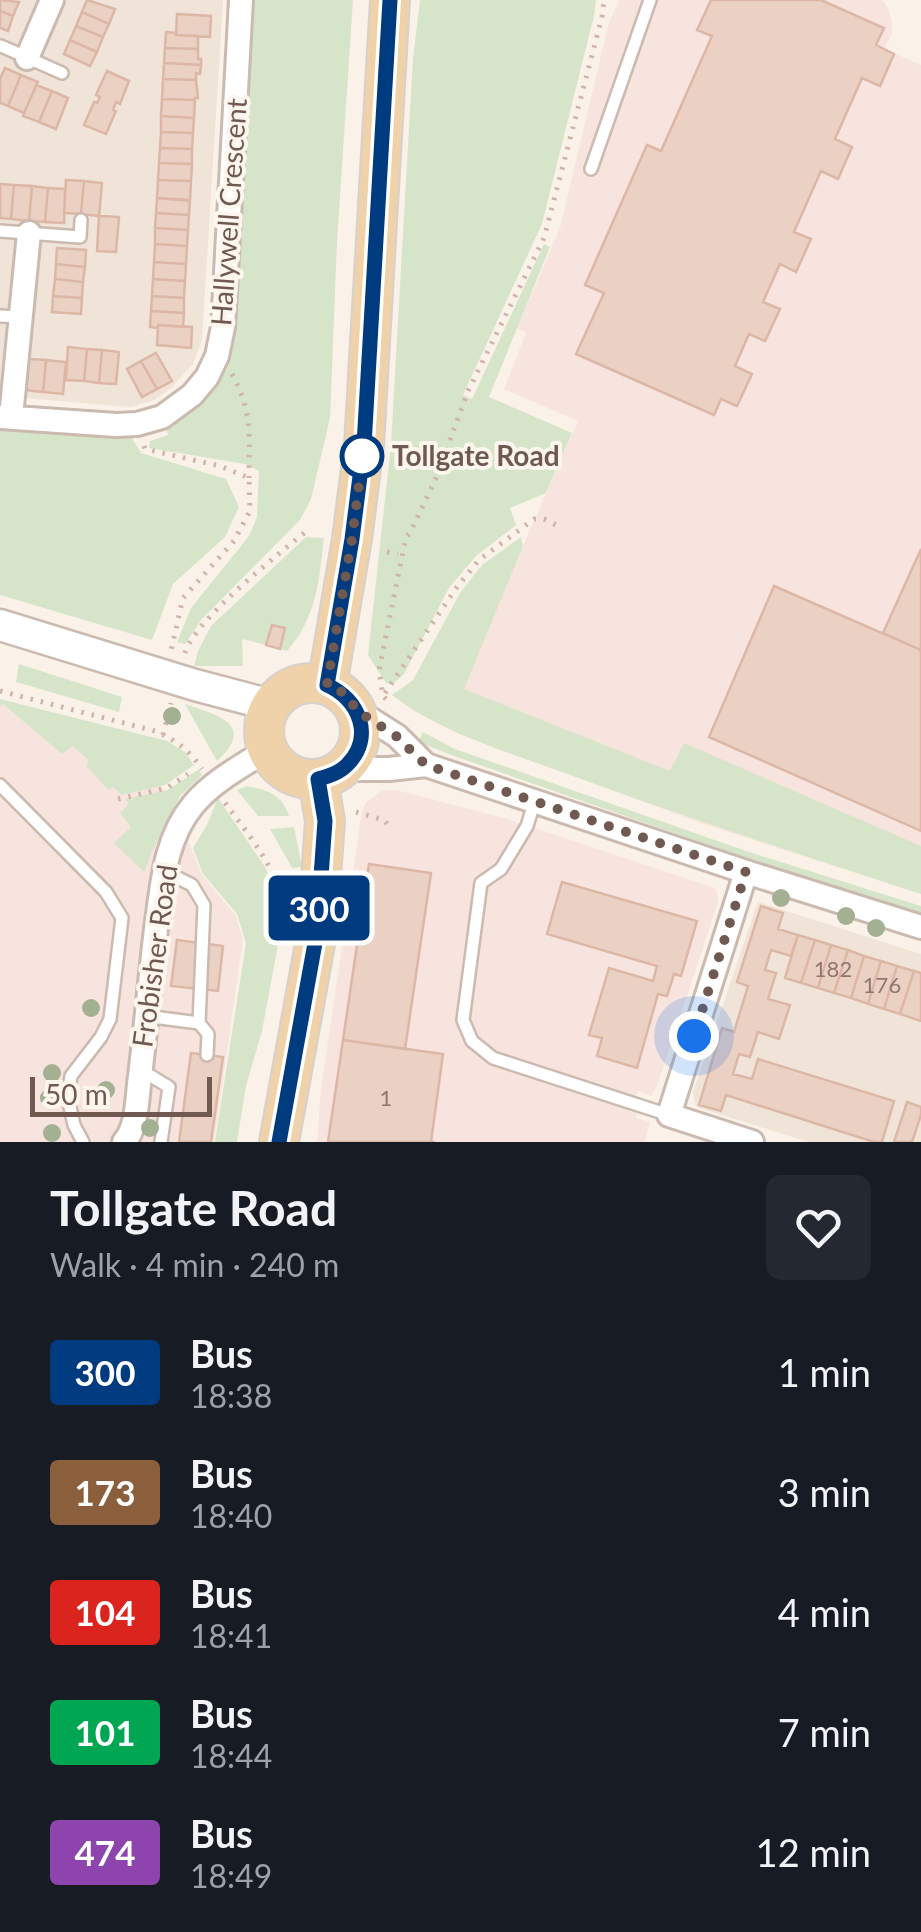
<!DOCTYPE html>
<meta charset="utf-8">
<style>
body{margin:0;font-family:Lato,sans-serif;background:#242831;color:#f1f3f6;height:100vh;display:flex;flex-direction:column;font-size:38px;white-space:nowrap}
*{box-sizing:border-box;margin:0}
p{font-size:32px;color:#9ea1a6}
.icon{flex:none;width:55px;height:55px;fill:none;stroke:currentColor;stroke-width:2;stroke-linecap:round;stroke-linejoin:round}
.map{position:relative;height:1142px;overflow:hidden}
.sheet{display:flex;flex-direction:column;background:#171b24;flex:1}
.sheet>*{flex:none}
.badge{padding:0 20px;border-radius:8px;font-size:35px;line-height:65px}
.scale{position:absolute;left:30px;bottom:25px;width:182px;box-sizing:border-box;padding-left:10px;border:5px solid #705950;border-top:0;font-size:28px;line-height:35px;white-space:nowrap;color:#705950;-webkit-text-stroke:8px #fdf6ee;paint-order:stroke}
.you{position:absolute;width:50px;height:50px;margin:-25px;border:8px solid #fff;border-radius:50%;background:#1a73e8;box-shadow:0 0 0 15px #1a73e833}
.map>.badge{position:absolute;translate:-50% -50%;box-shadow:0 0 0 5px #fff}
.round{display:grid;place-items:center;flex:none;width:105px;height:105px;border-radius:15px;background:#242831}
.headline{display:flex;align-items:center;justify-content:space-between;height:170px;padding:0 50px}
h1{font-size:48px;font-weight:700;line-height:75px}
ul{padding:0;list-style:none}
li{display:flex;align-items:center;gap:30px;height:120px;padding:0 50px}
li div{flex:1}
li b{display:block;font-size:38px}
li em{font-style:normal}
li .badge{min-width:110px;font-weight:700;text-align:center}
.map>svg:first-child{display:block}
.residential{fill:#f0e3d8}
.commercial{fill:#f8e4de}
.green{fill:#d6e5c9}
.building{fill:#ebd1c4;stroke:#dcb7a6;stroke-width:2.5}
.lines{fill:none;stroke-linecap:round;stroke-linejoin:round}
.service-casing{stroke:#cabab0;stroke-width:16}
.minor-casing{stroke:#cabab0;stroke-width:28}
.tertiary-casing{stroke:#cabab0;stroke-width:35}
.primary-casing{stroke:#d7d1ce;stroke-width:42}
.path{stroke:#d0b4a7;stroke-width:5;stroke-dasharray:2.5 8;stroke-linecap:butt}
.service{stroke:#fff;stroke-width:11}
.minor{stroke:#fff;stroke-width:22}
.tertiary{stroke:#fff;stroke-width:30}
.primary{stroke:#efd1aa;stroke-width:38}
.tree{fill:#a4b092}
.line-casing{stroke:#fff;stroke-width:22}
.line{stroke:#003b80;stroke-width:15}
.walk{stroke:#705950;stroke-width:10;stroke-dasharray:0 18}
.stop-dot{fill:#fff;stroke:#003b80;stroke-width:5}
.labels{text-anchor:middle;stroke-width:8;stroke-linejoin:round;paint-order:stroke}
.number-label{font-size:22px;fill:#8f776d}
.street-label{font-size:28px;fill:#705950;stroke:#fdf6ee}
.stop-label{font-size:28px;font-weight:bold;fill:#705950;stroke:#fdf6ee;text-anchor:start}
</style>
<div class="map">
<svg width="921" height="1142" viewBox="0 0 921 1142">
<rect width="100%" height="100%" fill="#faf2e8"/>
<path class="residential" d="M 0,0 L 223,0 L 202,340 L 193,364 L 171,388 L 154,400 L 131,407 L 0,396 Z
M 758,902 L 921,954 L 921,1142 L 809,1142 L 696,1107 L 693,1092 Z"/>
<path class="commercial" d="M 620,0 L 882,0 L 888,8 L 892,22 L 892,34 L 885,49 L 921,65 L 921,894 L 701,823 L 457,733 L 415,712 L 392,695 L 462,669 L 523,546 L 578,421 L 504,389 L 526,333 L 517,328 L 560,228 L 609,22 Z
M 3,704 L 121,753 L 170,795 L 202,875 L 236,916 L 243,940 L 214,1142 L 0,1142 L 0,707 Z
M 383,790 L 396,790 L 508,819 L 715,888 L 718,896 L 718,902 L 657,1086 L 651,1096 L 638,1091 L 636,1095 L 641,1098 L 636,1118 L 650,1122 L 645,1142 L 317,1142 L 321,1089 L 362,811 L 366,802 Z"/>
<path class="green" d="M 252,0 L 353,0 L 337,241 L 330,418 L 311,499 L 300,520 L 202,619 L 185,644 L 177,642 L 191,608 L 249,536 L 257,517 L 259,471 L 245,464 L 149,448 L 150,441 L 168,435 L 166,426 C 192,411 217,389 228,360 C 239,331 238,278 239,246 C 244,164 248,82 252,0 Z
M 420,0 L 596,0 L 594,16 L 542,224 L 463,395 L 472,399 L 544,244 L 550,247 L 489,397 L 572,433 L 546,493 L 510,508 L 516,525 L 476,556 L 449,588 L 404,674 L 392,685 L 386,683 L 368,655 L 391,444 L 413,58 Z
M 0,426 L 130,435 L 141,453 L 226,479 L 239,507 L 225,537 L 173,584 L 152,640 L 0,595 Z
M 306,537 L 324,538 C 319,581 317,617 287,651 L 280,649 L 285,629 L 272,625 L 266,645 L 242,639 L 243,666 L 194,666 L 198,651 L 211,626 Z
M 521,537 L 523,546 L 464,689 L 670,771 L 684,743 L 921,846 L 921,894 C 804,856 688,818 573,776 C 511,753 445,735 392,695 L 413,680 L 460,593 L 482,565 Z
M 19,664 L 122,697 L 119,712 L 16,682 Z
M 0,699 L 167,741 L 185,752 L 194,765 L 165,785 L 122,795 L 113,787 L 109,790 L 86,766 L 89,761 L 73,746 L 62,754 L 3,704 L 0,707 Z
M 185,704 C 217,715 257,724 217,761 Z
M 423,732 L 455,749 L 749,852 L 921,906 L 921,914 L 748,859 L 454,756 L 418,742 Z
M 199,769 L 202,775 L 180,796 L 152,851 L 144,872 L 114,843 L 131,827 L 120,813 L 129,804 L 125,799 L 168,790 Z
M 247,786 C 268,790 283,795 289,816 L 258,816 L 237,790 Z
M 218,798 L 265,867 L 279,900 L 282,923 L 262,1031 L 246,1086 L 237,1142 L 215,1142 L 246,943 L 237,914 L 203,874 L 193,848 L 207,825 Z
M 294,827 L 302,867 L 292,868 L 270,829 Z"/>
<path class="building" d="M 0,0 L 19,2 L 13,16 L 0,11 Z
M 87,0 L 115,9 L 109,24 L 82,12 Z
M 711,0 L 821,0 L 884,28 L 876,45 L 894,54 L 880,86 L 862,78 L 835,139 L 852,147 L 838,179 L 821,171 L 794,232 L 811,239 L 796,272 L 780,264 L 763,302 L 780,309 L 765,341 L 749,334 L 735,366 L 752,374 L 737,406 L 721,399 L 714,415 L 576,354 L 604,293 L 585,285 L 647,145 L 661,151 L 712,36 L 697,30 Z
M 0,11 L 13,16 L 8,31 L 0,28 Z
M 82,12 L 109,24 L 103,37 L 76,26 Z
M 177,14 L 211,16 L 210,37 L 176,35 Z
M 76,26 L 103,37 L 97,52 L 70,40 Z
M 166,32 L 176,33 L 176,35 L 198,36 L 198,49 L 165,48 Z
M 70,40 L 97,52 L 90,66 L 64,54 Z
M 165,48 L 198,49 L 198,59 L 201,59 L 201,65 L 164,63 Z
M 164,63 L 201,65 L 200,74 L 196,73 L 196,80 L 163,79 Z
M 5,68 L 21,75 L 8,106 L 0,103 L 0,79 Z
M 107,71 L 129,81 L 120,104 L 116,102 L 113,110 L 116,111 L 106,134 L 84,125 L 94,102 L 97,103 L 100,97 L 96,95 Z
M 21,75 L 38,82 L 24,113 L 8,106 Z
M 163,79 L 196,80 L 198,98 L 195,98 L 195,100 L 162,99 Z
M 36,85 L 52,91 L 39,122 L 23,116 Z
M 52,91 L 68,98 L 56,129 L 39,122 Z
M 162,99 L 195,100 L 194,118 L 161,116 Z
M 161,116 L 194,118 L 193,133 L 161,132 Z
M 161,132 L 193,133 L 192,149 L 160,148 Z
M 160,148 L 192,149 L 192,164 L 159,163 Z
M 159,163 L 192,164 L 191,181 L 158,180 Z
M 66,180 L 84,181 L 81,214 L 64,213 Z
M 158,180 L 191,181 L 190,201 L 157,198 Z
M 84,181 L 102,183 L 99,216 L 81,214 Z
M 0,184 L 14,185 L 11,219 L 0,218 Z
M 14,185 L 32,186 L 29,221 L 11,219 Z
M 32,186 L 48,188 L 45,222 L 29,221 Z
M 48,188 L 65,189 L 64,223 L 45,222 Z
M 157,198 L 190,200 L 189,215 L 156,213 Z
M 156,213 L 189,215 L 188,230 L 155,228 Z
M 99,216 L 119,217 L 116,252 L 97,251 Z
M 155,228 L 188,230 L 187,246 L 155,244 Z
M 155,244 L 187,246 L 186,264 L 154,262 Z
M 57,248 L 86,250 L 85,267 L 56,264 Z
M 154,262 L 186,264 L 185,281 L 153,279 Z
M 56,264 L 85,267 L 83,282 L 55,279 Z
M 55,279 L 83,282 L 82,298 L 53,296 Z
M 153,279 L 185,281 L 184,298 L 152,296 Z
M 53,296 L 82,298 L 81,314 L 52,312 Z
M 152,296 L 184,298 L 184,313 L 151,311 Z
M 151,311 L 184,313 L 183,327 L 158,325 L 158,328 L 150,327 Z
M 158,325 L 192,327 L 191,348 L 157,345 Z
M 68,347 L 87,349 L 84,381 L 66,380 Z
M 87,349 L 102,350 L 99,383 L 84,381 Z
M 102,350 L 119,352 L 116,384 L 99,383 Z
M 156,353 L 172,381 L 157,389 L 141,361 Z
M 28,359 L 46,360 L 43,392 L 25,390 Z
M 46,360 L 66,362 L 63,394 L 43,392 Z
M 141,361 L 157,389 L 142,397 L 127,369 Z
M 921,549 L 921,650 L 883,633 Z
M 774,586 L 921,650 L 921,831 L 709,737 Z
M 272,625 L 285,628 L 280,649 L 266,645 Z
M 369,864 L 431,873 L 405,1049 L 343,1040 Z
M 562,882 L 697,921 L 681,976 L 674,974 L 667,996 L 658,994 L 637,1068 L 597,1056 L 602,1038 L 589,1035 L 609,968 L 653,981 L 657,966 L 547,934 Z
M 761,906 L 783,913 L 778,929 L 798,935 L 791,956 L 771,950 L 765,970 L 776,973 L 768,999 L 790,1005 L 779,1039 L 758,1032 L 750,1057 L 739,1054 L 733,1074 L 752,1079 L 758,1059 L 894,1101 L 882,1142 L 874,1142 L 726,1095 L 721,1111 L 699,1105 L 722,1028 L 734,1032 L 748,986 L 737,982 Z
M 798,935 L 815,940 L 801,983 L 785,978 Z
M 177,940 L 223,946 L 218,991 L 171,986 Z
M 815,940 L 831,945 L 818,988 L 801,983 Z
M 831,945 L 848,950 L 834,993 L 818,988 Z
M 848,950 L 864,956 L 851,998 L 834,993 Z
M 864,956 L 881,961 L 868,1004 L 851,998 Z
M 881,961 L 897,966 L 884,1009 L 868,1004 Z
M 897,966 L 914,971 L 900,1014 L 884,1009 Z
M 914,971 L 921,973 L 921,1021 L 900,1014 Z
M 343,1040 L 443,1054 L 431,1142 L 435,1142 L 328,1142 Z
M 191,1053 L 223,1057 L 211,1142 L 179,1142 Z
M 907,1102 L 921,1107 L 921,1115 L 912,1142 L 894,1142 Z"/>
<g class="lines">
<defs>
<path id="service" d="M 1,46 L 62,73
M 591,169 L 650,0
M 0,231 L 80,237 L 81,220
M 0,316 L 21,317
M 0,785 L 106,892 L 122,918 L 110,1019 L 101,1037 L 71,1076 L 68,1098 L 74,1125 L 83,1142
M 535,800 L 527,826 L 501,869 L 481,883 L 463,1020 L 472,1041 L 493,1058 L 669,1115
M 164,871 L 192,885 L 204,905 L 199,1023
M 145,1016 L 199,1023 L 208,1034 L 207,1055
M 141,1070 L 169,1087 L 161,1142"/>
<path id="minor" d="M 27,58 L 52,0
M 0,417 L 116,425 L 137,424 L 162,417 L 192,395 L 207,377 L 217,356 L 223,327 L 241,0
M 11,417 L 29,233
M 356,710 L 397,736 L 426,765
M 342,769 L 389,769 L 426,765 L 746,872 L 921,927
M 746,872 L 669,1115 L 752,1142
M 124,1142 C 138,1127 137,1096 140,1076 C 146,1027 150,978 156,929 C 162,887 164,840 193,805 C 213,781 242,766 267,750"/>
<path id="tertiary" d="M 0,625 L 195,685 L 271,705"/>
<path id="primary" d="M264 731a48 48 0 1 1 96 0a48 48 0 1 1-96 0Z
M 327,685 L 352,539 L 364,445 L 390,0
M 279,1142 L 317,933 L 325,821 L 318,779"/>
</defs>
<use href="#service" class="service-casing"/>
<use href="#minor" class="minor-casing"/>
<use href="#tertiary" class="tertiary-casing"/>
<use href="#primary" class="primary-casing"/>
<path class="path" d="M 232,374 C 253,414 249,434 249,478
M 144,446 L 145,449 L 220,466 L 249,478 L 250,511 L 234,541 L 183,598 L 171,651
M 387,552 L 398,554
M 185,653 C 195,619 279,554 309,529
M 0,691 L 155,731 C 176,740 189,750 202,769
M 385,693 L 457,587 L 479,560 L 534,519 L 544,519 L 560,527
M 386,699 L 383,696 L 379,670 L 406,537 L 410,533 L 436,478 L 468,391 L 544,238 L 602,17 L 604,0
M 163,735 L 171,703
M 118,799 L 167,788 L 188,774
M 225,803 C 250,836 276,868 286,909
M 356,812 L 384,820 L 389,826"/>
<use href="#service" class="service"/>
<use href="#minor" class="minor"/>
<use href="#tertiary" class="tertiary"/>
<use href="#primary" class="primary"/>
</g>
<g class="tree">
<circle cx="172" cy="716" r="9"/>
<circle cx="781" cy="898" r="9"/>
<circle cx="846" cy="916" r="9"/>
<circle cx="876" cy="928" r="9"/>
<circle cx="91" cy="1008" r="9"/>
<circle cx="52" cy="1073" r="9"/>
<circle cx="106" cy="1090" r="9"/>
<circle cx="49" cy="1098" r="9"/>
<circle cx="150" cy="1128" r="9"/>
<circle cx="52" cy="1133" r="9"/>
</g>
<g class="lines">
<defs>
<path id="line" d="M 279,1142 L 317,932 L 325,821 L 318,779 C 329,776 339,773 347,765 C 375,737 359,699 327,685 L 352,539 L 364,445 L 390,0"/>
</defs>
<use href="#line" class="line-casing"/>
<use href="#line" class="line"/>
<path class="walk" d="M 362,456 L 364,445 L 352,539 L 327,685 L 339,690 L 349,698 L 356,710 L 396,736 L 426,765 L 746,872 L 694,1036"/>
</g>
<circle class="stop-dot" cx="362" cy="456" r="20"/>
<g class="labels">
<g class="number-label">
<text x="833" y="977">182</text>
<text x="882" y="993">176</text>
<text x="386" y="1106">1</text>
</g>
<g class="street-label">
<text transform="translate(229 212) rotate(-86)" y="10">Hallywell Crescent</text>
<text transform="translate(155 956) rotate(-82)" y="10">Frobisher Road</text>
</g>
<g class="stop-label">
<text x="392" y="466">Tollgate Road</text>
</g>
</g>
</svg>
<div class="scale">50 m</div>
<div class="you" style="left:694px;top:1036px"></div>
<b class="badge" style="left:319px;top:908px;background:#003b80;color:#fff">300</b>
</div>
<section class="sheet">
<div class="headline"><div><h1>Tollgate Road</h1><p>Walk · 4 min · 240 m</p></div><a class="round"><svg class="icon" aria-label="heart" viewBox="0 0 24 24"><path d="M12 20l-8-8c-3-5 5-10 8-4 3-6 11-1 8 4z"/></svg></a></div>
<ul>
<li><span class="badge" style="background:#003b80;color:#fff">300</span><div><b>Bus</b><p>18:38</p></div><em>1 min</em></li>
<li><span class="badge" style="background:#8b5e3c;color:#fff">173</span><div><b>Bus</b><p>18:40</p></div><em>3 min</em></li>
<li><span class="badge" style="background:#dc241f;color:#fff">104</span><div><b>Bus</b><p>18:41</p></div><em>4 min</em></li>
<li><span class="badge" style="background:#00a651;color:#fff">101</span><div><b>Bus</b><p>18:44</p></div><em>7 min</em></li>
<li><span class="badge" style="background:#8e44ad;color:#fff">474</span><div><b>Bus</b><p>18:49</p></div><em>12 min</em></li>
</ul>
</section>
